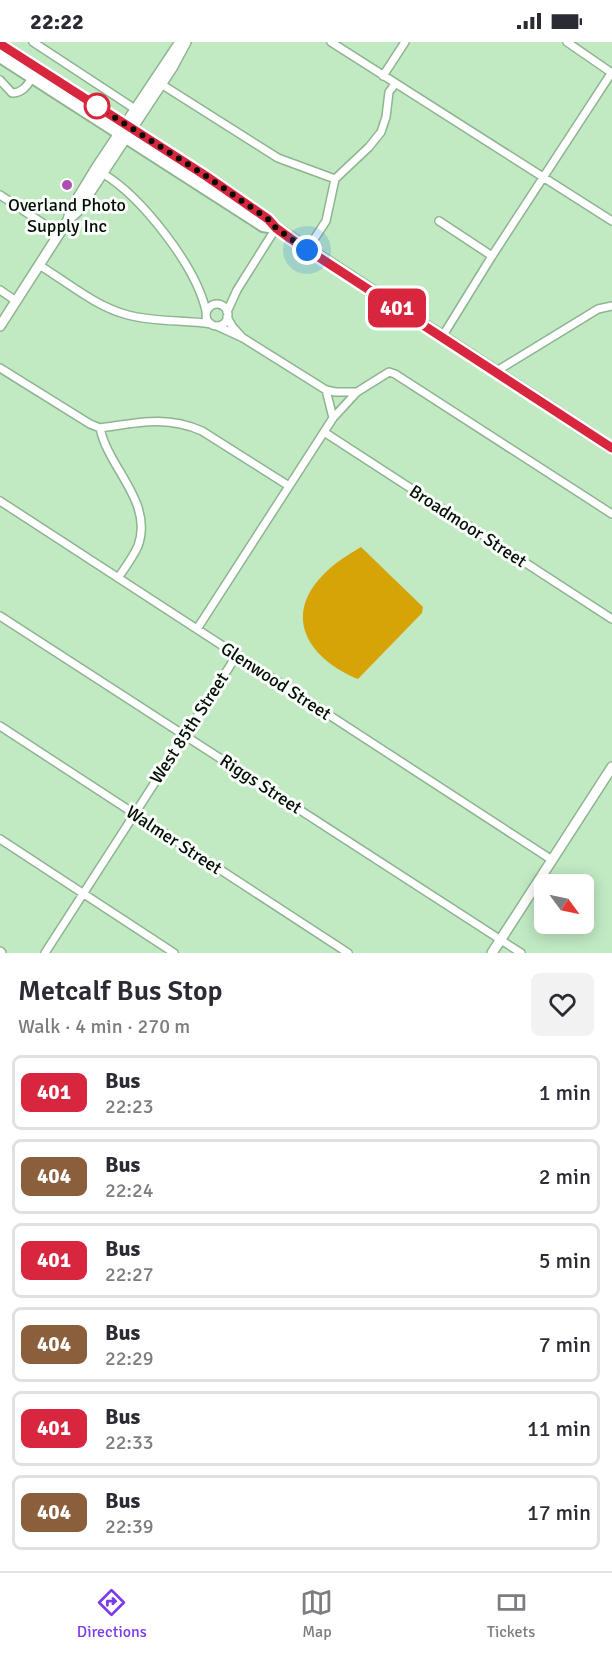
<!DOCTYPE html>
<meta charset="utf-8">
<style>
body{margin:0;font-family:Signika,sans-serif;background:#f2f2f3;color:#2b2b33;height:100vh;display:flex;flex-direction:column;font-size:22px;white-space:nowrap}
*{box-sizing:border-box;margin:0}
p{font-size:20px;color:#7c7c81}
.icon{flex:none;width:33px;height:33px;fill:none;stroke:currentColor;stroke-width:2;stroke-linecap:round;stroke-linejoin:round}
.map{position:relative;height:911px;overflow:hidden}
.details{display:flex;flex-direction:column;background:#fff;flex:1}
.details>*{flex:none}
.badge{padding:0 12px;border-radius:9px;font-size:21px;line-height:39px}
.needle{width:39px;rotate:123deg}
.buttons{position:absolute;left:534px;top:832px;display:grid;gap:12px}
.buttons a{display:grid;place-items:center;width:60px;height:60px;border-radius:9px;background:#fff;box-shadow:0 3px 15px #0003;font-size:30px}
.you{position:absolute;width:30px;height:30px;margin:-15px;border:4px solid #fff;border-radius:50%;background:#1a73e8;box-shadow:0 0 0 9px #1a73e833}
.map>.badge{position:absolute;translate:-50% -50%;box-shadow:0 0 0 3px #fff}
.round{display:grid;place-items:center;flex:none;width:63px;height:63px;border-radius:9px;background:#f2f2f3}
.headline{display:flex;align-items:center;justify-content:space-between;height:102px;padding:0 18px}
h1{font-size:28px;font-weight:600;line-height:45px}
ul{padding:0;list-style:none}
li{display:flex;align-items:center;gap:18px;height:75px;margin:0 12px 9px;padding:0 6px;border:3px solid #e1e1e2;border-radius:9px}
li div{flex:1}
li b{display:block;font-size:22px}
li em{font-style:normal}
li .badge{min-width:66px;font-weight:700;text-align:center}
.status{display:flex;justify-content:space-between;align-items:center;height:42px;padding:0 30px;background:#fff;direction:ltr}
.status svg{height:16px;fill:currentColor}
.tab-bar{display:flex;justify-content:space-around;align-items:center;height:84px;border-top:2px solid #e1e1e2;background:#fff;font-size:16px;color:#7c7c81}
.tab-bar a{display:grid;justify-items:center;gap:3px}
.tab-bar .selected{color:#7c3aed}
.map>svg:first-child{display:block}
.green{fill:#d7a407}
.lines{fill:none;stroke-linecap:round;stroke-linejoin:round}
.street-casing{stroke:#8eb490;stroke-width:10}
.secondary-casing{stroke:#8eb490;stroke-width:12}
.primary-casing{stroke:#8eb490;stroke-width:14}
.street{stroke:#fff;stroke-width:7}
.secondary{stroke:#fff;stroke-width:9}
.primary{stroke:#fff;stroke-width:10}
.line-casing{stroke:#fff;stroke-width:14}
.line{stroke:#d7263d;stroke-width:9}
.walk{stroke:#030f04;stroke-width:6;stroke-dasharray:0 10.8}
.stop-dot{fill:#fff;stroke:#d7263d;stroke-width:3}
.poi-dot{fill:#b04db4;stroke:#fafefa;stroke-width:2}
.labels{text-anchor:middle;stroke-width:6;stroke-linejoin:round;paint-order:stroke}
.poi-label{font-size:18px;fill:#030f04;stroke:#fafefa}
.street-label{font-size:18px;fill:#030f04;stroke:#fafefa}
</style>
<div class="status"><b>22:22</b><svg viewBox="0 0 49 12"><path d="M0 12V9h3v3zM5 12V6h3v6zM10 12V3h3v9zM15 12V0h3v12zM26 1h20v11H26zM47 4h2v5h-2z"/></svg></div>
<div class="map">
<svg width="612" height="911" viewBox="0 0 612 911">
<rect width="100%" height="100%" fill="#c1e9c2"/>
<path class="green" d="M 361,505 L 423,565 L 422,571 L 358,637 C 311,618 281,576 323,533 C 334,521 348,513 361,505 Z"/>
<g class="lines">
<defs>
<path id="street" d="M 33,0 L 135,67
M 331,0 L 612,179
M 567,0 L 612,31
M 383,34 L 405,0
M 0,38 L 12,51 C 22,51 27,44 32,36
M 161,42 L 278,116 L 335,137
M 102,131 C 141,154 196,224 206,269
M 0,153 L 59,192
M 439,179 L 492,214
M 307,208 L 326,179 L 335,137 L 369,105 L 381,90 L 386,75 L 389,50 L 395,42
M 39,223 C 67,240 96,265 128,273 C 154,280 184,278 211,282
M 0,248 L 16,259
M206 273a11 11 0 1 1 22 0a11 11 0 1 1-22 0Z
M 227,270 L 237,248 L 276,186
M 227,275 L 232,284 L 241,294
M 217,284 L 243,296 L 326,348 L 335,350 L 357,350
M 442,295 L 492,214 L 612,30
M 0,326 L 90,382 L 100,386 C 137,381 166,373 202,389 L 289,444
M 495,330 L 598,267 L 612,264
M 326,348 L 333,376
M 100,386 C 108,426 154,460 138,504 C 133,515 125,526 118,536
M 324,390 L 612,577
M 0,459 L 552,818
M 0,574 L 521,911
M 197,587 L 333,376 L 357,350 L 389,330 L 395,332 L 612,472
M 0,684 L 348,911
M 0,797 L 174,911
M 45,911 L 237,613"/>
<path id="secondary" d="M 68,178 L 77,170 L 172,26 L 186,0
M 0,284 L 68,178 L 71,167 L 96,126 L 180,0
M 0,910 L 1,911
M 492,911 L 612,725"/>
<path id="primary" d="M 0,2 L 206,134 L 268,177 L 276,186 L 612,406
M 0,15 L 263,184 L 275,186"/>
</defs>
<use href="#street" class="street-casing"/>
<use href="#secondary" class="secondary-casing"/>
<use href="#primary" class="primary-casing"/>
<use href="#street" class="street"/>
<use href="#secondary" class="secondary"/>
<use href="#primary" class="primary"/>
</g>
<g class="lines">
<defs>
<path id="line" d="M 0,2 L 206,134 L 268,177 L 276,186 L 291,197 L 612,406"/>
</defs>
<use href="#line" class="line-casing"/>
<use href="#line" class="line"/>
<path class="walk" d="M 97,64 L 206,134 L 268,177 L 276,186 L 307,208"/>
</g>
<circle class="stop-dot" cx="97" cy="64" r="12"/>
<circle class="poi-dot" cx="67" cy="143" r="6"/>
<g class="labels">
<g class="poi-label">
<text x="67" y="169">Overland Photo<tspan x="67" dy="21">Supply Inc</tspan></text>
</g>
<g class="street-label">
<text transform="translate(468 484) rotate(33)" y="6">Broadmoor Street</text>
<text transform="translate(276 639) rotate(33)" y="6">Glenwood Street</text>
<text transform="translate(189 686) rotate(-57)" y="6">West 85th Street</text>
<text transform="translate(261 742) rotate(33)" y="6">Riggs Street</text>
<text transform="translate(174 798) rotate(33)" y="6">Walmer Street</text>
</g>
</g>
</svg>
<div class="buttons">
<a><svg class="needle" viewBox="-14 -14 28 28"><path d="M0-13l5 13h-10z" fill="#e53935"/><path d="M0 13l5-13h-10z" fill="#7c7c81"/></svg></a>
</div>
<div class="you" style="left:307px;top:208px"></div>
<b class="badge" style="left:397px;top:266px;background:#d7263d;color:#fff">401</b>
</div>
<section class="details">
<div class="headline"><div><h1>Metcalf Bus Stop</h1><p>Walk · 4 min · 270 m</p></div><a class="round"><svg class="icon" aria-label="heart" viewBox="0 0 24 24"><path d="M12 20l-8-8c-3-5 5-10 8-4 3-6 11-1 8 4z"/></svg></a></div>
<ul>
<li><span class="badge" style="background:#d7263d;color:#fff">401</span><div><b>Bus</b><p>22:23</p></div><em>1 min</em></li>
<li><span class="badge" style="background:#8b5e3c;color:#fff">404</span><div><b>Bus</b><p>22:24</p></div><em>2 min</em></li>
<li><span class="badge" style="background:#d7263d;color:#fff">401</span><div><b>Bus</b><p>22:27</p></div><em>5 min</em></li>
<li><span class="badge" style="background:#8b5e3c;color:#fff">404</span><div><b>Bus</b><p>22:29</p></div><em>7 min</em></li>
<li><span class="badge" style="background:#d7263d;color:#fff">401</span><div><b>Bus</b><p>22:33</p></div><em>11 min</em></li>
<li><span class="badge" style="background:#8b5e3c;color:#fff">404</span><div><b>Bus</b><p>22:39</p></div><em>17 min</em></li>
</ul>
</section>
<nav class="tab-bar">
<a class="selected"><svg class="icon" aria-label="directions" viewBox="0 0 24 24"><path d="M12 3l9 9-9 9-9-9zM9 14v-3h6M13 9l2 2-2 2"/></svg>Directions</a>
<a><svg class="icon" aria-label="map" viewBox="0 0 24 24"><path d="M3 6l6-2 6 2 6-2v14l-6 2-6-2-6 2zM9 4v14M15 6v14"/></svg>Map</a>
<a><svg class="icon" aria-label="tickets" viewBox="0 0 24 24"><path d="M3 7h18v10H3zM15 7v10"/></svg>Tickets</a>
</nav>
